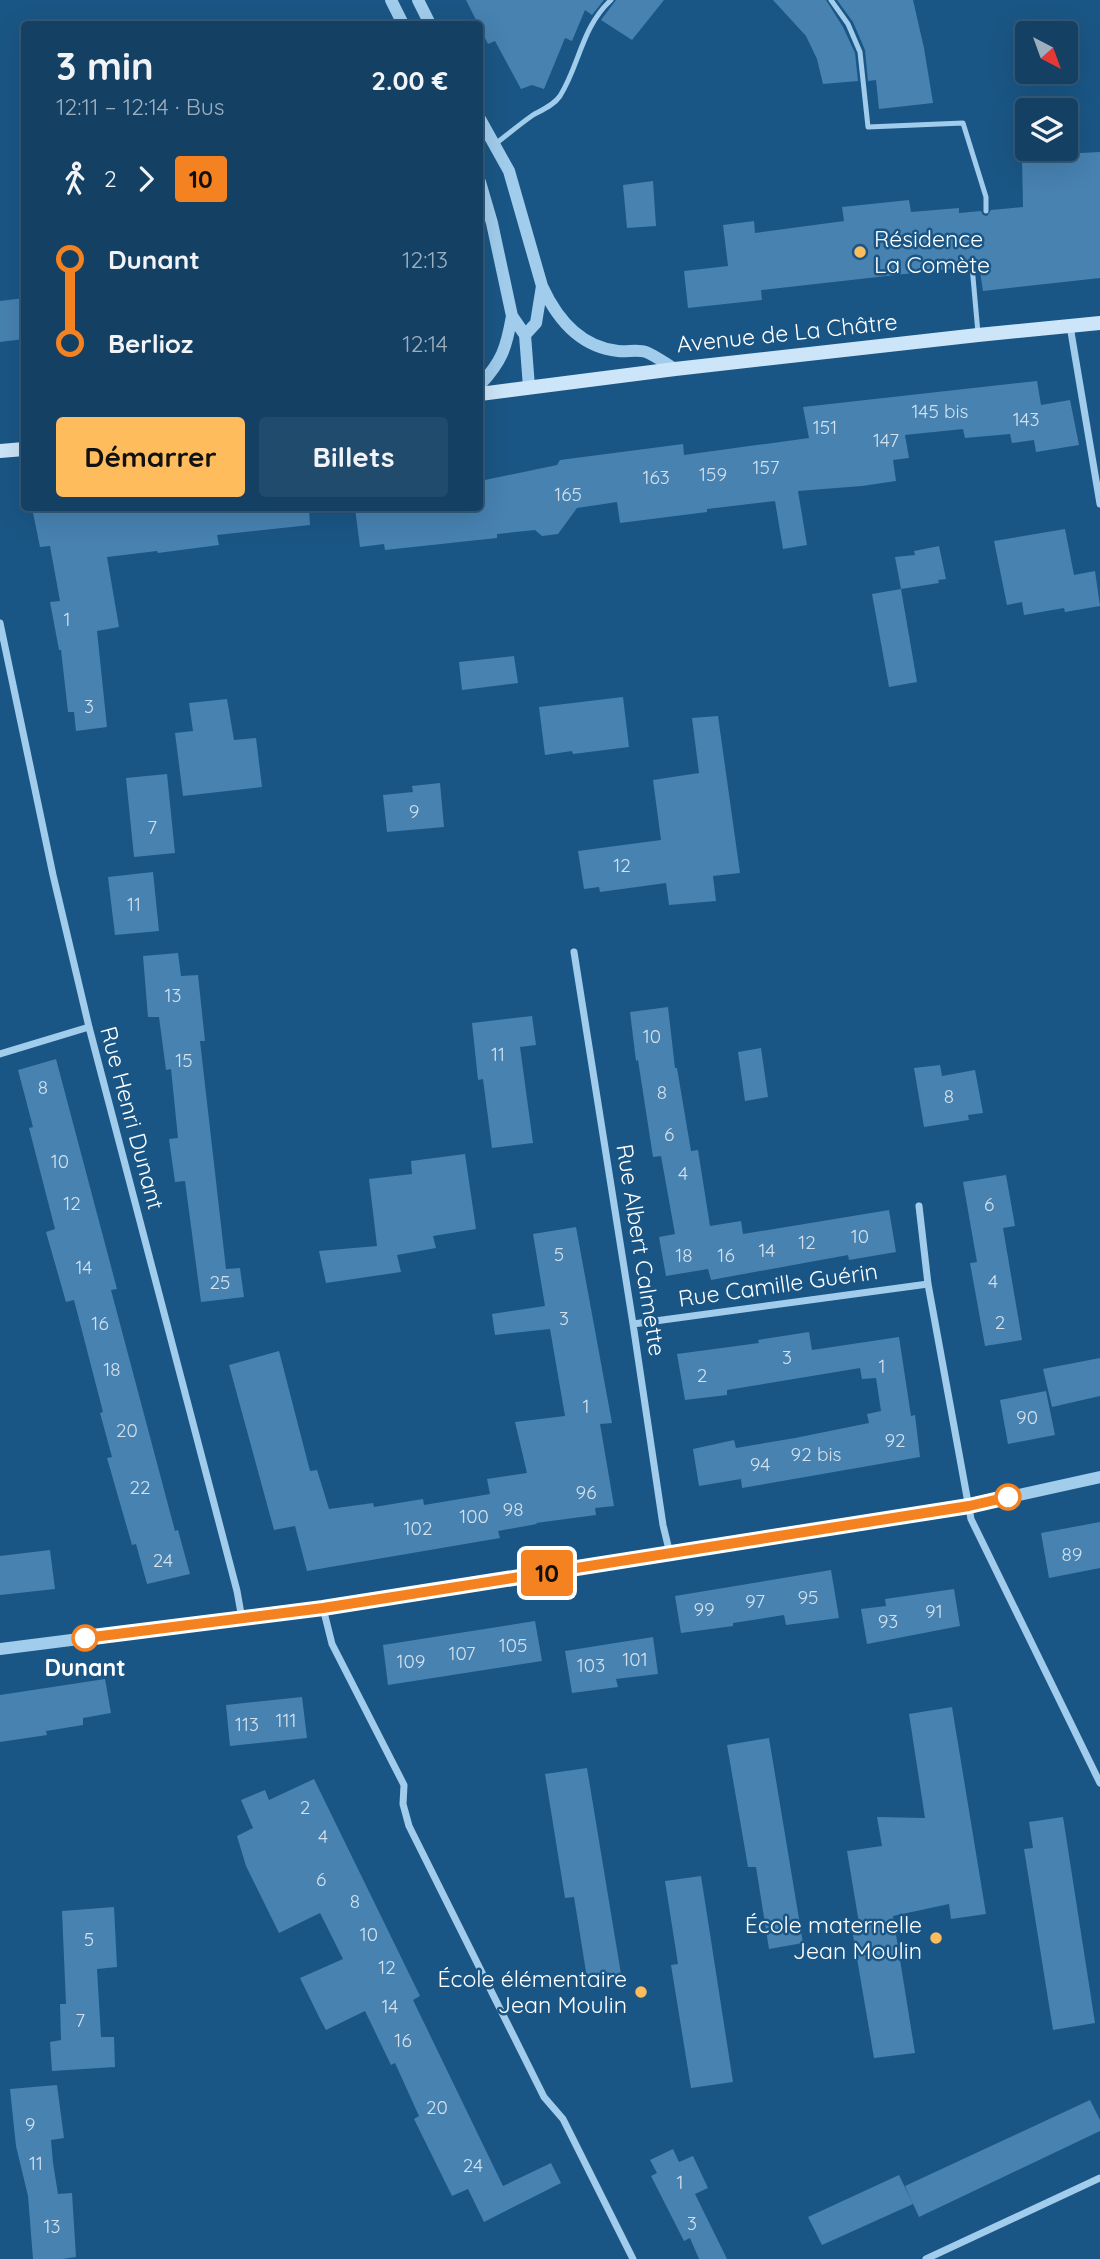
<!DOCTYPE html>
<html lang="fr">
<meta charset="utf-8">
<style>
body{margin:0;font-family:Quicksand,sans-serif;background:#214b6d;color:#f1f3f6;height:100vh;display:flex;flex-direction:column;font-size:26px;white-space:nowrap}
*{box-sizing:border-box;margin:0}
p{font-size:23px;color:#9dafbf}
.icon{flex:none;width:38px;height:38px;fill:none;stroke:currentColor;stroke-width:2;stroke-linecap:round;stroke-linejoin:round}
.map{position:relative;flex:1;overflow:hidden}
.panel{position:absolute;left:21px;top:21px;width:462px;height:490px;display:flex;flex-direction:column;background:#144064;border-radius:7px;box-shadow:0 7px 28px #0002,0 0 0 2px #335978}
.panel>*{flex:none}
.badge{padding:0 14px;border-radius:5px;font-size:24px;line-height:46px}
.needle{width:46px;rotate:139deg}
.controls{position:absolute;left:1015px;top:21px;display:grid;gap:14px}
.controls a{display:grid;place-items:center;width:63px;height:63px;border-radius:7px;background:#144064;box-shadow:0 7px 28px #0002,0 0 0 2px #335978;font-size:35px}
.map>.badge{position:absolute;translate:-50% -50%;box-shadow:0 0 0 4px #fff}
.legs{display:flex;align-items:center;gap:10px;height:77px;padding:0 35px;font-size:23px}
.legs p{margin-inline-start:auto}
.summary{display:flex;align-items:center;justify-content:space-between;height:119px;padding:0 35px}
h1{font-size:38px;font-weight:800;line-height:52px}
.cta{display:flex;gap:14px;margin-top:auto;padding:14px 35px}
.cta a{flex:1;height:80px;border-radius:7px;background:#febc5d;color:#111;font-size:28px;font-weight:800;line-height:80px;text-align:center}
.cta a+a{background:#214b6d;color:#f1f3f6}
ul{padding:0 35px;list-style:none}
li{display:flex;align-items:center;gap:24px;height:84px;font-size:26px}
li i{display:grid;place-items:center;width:10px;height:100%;margin:0 9px;background:currentColor}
li i::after{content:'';width:18px;height:18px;margin:-9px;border:5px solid;border-radius:50%;background:#144064}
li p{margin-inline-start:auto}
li:first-child i{background:linear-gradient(#0000 50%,currentColor 0)}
li:last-child i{background:linear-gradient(currentColor 50%,#0000 0)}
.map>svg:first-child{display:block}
.building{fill:#4782b1}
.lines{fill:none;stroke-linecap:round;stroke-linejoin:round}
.service{stroke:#a1ccec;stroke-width:5}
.minor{stroke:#a1ccec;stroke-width:7}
.tertiary{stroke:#a1ccec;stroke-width:12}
.secondary{stroke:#cde5f9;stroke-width:14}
.line-1-casing{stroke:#fff;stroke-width:16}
.line-1{stroke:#f58220;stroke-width:10}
.poi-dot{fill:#febc5d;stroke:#1a5685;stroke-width:2.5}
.stop-1-dot{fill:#fff;stroke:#f58220;stroke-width:3.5}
.labels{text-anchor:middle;stroke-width:5;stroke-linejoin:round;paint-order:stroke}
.number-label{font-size:19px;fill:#d1e0ec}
.poi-label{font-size:23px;fill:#fff;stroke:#1a5685;text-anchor:end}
.street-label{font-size:23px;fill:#fff;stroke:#1a5685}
.stop-label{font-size:23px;font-weight:bold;fill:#fff;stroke:#1a5685}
</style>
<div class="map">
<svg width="1100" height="2259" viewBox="0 0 1100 2259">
<rect width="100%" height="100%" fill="#1a5685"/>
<path class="building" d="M 466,0 L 604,0 L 592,15 L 585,10 L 572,41 L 565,38 L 544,89 L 532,85 L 521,89 L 495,41 L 488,44 Z
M 616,0 L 664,0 L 632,40 L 601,20 Z
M 773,0 L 826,0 L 843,27 L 855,53 L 858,81 L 823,84 L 817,59 L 806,36 Z
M 837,0 L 913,0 L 924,48 L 933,103 L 879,109 L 876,80 L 868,81 L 865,50 L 853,22 Z
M 1100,152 L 1100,278 L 983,291 L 979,265 L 972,261 L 968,262 L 967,267 L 761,290 L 762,300 L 688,308 L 684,271 L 728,266 L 723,225 L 754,221 L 755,233 L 844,221 L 842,207 L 909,200 L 911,212 L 959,208 L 959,213 L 981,211 L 983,215 L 987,216 L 991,210 L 1023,207 L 1022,156 Z
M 653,181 L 656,226 L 627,228 L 623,185 Z
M 24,298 L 24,339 L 0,342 L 0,301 Z
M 1037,381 L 1041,405 L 1070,400 L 1079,445 L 1036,452 L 1034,440 L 1012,443 L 1010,434 L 965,438 L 963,429 L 905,435 L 909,458 L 893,460 L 896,481 L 862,486 L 798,491 L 807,545 L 783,549 L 775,501 L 707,509 L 707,512 L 620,523 L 617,502 L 577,508 L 558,534 L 542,536 L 535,530 L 497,534 L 497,538 L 385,550 L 384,544 L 360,547 L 355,508 L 480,508 L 480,481 L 557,465 L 560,460 L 683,444 L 684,455 L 809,438 L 803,407 Z
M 32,508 L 309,508 L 310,525 L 217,535 L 219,545 L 158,553 L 157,551 L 107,557 L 119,627 L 97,631 L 107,727 L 76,731 L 74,712 L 68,712 L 61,650 L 59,650 L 50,602 L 60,601 L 50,546 L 40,547 Z
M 1065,529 L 1074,575 L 1095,571 L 1100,606 L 1065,612 L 1064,608 L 1024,615 L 1022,602 L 1007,605 L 994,541 Z
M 939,546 L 946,579 L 938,580 L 939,583 L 901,589 L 895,557 L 915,555 L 914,551 Z
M 901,589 L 917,682 L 889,687 L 872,594 Z
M 514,656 L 518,683 L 462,690 L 459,662 Z
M 623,697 L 629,747 L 573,754 L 572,751 L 545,755 L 539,707 Z
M 227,699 L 234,740 L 256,738 L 262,787 L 183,796 L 175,733 L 193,731 L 189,703 Z
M 718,716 L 740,873 L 713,876 L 716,901 L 669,905 L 666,883 L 600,892 L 599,887 L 584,889 L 578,851 L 661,840 L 653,780 L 699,773 L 692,718 Z
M 167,774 L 175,853 L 134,857 L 126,778 Z
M 440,783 L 444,827 L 387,832 L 383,795 L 413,792 L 412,786 Z
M 153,872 L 159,931 L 115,935 L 108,877 Z
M 178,953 L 181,976 L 198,975 L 205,1041 L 200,1041 L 226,1269 L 240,1268 L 244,1297 L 201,1302 L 185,1181 L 175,1182 L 169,1139 L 178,1138 L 171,1069 L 166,1070 L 159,1017 L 148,1017 L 143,956 Z
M 668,1007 L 675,1068 L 677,1068 L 691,1151 L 698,1150 L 710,1226 L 741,1221 L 743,1234 L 889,1210 L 896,1252 L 849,1260 L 848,1255 L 711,1280 L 708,1269 L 666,1276 L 659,1237 L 675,1234 L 661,1156 L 653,1157 L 638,1060 L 636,1061 L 630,1012 Z
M 532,1016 L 536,1045 L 520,1047 L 533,1143 L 492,1148 L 483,1079 L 478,1080 L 472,1023 Z
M 761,1048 L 768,1097 L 745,1101 L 738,1052 Z
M 56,1059 L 117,1289 L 111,1290 L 175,1531 L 178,1530 L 190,1574 L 147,1584 L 136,1544 L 132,1545 L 107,1458 L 112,1457 L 100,1413 L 103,1412 L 74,1300 L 66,1302 L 46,1232 L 55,1229 L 29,1128 L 33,1127 L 18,1070 Z
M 940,1065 L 942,1076 L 975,1070 L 983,1113 L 968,1115 L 969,1120 L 924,1127 L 914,1068 Z
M 465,1154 L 476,1229 L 433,1236 L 436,1248 L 397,1255 L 401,1272 L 326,1283 L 319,1251 L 377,1246 L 369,1179 L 412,1174 L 411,1161 Z
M 1006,1175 L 1015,1226 L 1003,1228 L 1022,1340 L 985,1346 L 970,1263 L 977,1262 L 963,1182 Z
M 576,1227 L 612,1423 L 600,1424 L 614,1506 L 595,1508 L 596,1515 L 536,1523 L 537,1524 L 498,1531 L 500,1538 L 307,1571 L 295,1526 L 274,1530 L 229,1365 L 279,1351 L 310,1471 L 317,1470 L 329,1509 L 373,1503 L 374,1507 L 423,1499 L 424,1505 L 490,1494 L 487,1479 L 527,1473 L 515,1422 L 565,1416 L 550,1329 L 495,1335 L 492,1314 L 545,1306 L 533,1234 Z
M 809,1332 L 812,1350 L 899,1337 L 911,1416 L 915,1415 L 920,1457 L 742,1488 L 741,1479 L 699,1486 L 693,1449 L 734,1440 L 736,1448 L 795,1438 L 869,1423 L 867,1414 L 881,1411 L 876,1378 L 862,1379 L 860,1368 L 727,1390 L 727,1395 L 685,1400 L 677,1354 L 759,1343 L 758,1340 Z
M 1100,1358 L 1100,1396 L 1052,1407 L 1043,1369 Z
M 1046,1391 L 1055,1435 L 1008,1444 L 1000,1400 Z
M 1100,1522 L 1100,1568 L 1049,1578 L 1041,1533 Z
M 50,1550 L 55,1589 L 0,1595 L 0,1556 Z
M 831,1570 L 839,1618 L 786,1625 L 784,1615 L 733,1623 L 733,1626 L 681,1633 L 675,1596 Z
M 954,1589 L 960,1626 L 867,1644 L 861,1609 L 886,1606 L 885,1599 Z
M 535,1621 L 542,1661 L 388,1685 L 383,1645 Z
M 653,1637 L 658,1674 L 616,1679 L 618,1687 L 572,1693 L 565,1651 Z
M 105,1679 L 111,1713 L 83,1718 L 83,1725 L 46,1731 L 47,1735 L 0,1742 L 0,1695 Z
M 302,1697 L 307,1738 L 230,1746 L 226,1705 Z
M 952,1707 L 986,1914 L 951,1919 L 949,1904 L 893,1916 L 915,2053 L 874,2058 L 853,1935 L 861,1935 L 847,1851 L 882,1846 L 877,1817 L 925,1818 L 909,1714 Z
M 769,1738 L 803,1943 L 769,1949 L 756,1867 L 748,1867 L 727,1745 Z
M 587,1768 L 621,1974 L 587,1978 L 574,1897 L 565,1898 L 545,1774 Z
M 314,1779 L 420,1996 L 413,2000 L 503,2186 L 551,2163 L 561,2183 L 484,2222 L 468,2189 L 452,2196 L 414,2119 L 419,2116 L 395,2063 L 391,2065 L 365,2011 L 326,2030 L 320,2019 L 300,1978 L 343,1959 L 320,1913 L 279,1933 L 246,1866 L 237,1836 L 253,1828 L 241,1800 L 265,1790 L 269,1800 Z
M 1063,1817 L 1095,2023 L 1053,2030 L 1024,1849 L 1033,1848 L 1029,1822 Z
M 701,1876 L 733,2082 L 691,2088 L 671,1965 L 678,1964 L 665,1881 Z
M 114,1907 L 117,1967 L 97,1969 L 101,2037 L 114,2037 L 115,2067 L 52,2071 L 50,2042 L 61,2040 L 60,2004 L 66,2004 L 62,1911 Z
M 57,2085 L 64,2138 L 51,2140 L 53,2163 L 58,2194 L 72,2193 L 76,2257 L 62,2259 L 33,2259 L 28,2196 L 16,2146 L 10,2089 Z
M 1090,2100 L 1100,2120 L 1100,2131 L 919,2217 L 905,2186 Z
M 673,2149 L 679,2162 L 693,2156 L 708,2188 L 695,2194 L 727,2259 L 699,2259 L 690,2238 L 684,2241 L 651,2176 L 657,2173 L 650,2160 Z
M 899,2175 L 913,2204 L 822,2245 L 808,2217 Z"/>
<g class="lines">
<path class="service" d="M 831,0 L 848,24 L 860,52 L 868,127 L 963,123 L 986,197 L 986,211
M 494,145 C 507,135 520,124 533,115 C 542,110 554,105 560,96 C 580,64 581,28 611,0
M 972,266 L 978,333"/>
<path class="minor" d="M 1070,326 L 1100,504
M 0,623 L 53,875 L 89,1027 L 237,1591 L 242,1619
M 574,952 L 633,1324 L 663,1525 L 670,1554
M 0,1054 L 89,1027
M 919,1206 L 928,1284 L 971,1519 L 1100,1783
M 633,1324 L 928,1284
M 323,1608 L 332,1644 L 404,1785 L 403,1804 L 409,1826 L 544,2097 L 563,2119 L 633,2259
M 926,2259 L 1100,2178"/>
<path class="tertiary" d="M 391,0 L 403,24
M 418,0 L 430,24
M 480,119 L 509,171 L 542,286 C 557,319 580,347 618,351 C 627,352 638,349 646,352 C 656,356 666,364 675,369
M 480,182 L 492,223 L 512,316 L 525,335 L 529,387
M 525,335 L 536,323 L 542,286
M 480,385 C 502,361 506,349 512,316
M 0,1649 L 323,1608 L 969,1506 L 1100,1477"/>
<path class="secondary" d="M 480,394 L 675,369 L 978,335 L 1100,323
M 0,451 L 24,449"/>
</g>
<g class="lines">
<defs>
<path id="line-1" d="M 85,1638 L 323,1608 L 969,1506 L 1008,1497"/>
</defs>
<use href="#line-1" class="line-1-casing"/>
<use href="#line-1" class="line-1"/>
</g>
<g class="poi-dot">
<circle cx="860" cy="252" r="7"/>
<circle cx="936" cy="1938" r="7"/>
<circle cx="641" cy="1992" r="7"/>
</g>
<g class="stop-1-dot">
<circle cx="1008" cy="1497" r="12"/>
<circle cx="85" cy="1638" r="12"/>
</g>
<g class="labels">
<g class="number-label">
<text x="940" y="418">145 bis</text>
<text x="1026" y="426">143</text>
<text x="825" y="434">151</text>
<text x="886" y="447">147</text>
<text x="766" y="474">157</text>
<text x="713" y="481">159</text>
<text x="656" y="484">163</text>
<text x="568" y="501">165</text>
<text x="67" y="626">1</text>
<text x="89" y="713">3</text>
<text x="414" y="818">9</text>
<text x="152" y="834">7</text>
<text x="622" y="872">12</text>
<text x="134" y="911">11</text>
<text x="173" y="1002">13</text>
<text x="652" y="1043">10</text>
<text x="498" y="1061">11</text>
<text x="184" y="1067">15</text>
<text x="43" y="1094">8</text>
<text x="662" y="1099">8</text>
<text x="949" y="1103">8</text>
<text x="669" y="1141">6</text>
<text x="60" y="1168">10</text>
<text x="683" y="1180">4</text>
<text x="72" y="1210">12</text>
<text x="989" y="1211">6</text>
<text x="860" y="1243">10</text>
<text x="807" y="1249">12</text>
<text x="767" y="1257">14</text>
<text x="559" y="1261">5</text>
<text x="684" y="1262">18</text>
<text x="726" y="1262">16</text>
<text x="84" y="1274">14</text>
<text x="993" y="1288">4</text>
<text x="220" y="1289">25</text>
<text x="564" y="1325">3</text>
<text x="1000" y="1329">2</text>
<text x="100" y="1330">16</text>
<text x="787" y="1364">3</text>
<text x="882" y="1373">1</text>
<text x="112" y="1376">18</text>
<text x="702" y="1382">2</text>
<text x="586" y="1413">1</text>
<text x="1027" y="1424">90</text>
<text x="127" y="1437">20</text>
<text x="895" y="1447">92</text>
<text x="816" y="1461">92 bis</text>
<text x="760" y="1471">94</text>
<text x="140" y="1494">22</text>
<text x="586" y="1499">96</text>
<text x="513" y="1516">98</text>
<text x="474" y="1523">100</text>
<text x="418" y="1535">102</text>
<text x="1072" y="1561">89</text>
<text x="163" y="1567">24</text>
<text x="808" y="1604">95</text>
<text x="755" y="1608">97</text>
<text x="704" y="1616">99</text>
<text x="934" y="1618">91</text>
<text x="888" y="1628">93</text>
<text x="513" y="1652">105</text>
<text x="462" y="1660">107</text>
<text x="635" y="1666">101</text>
<text x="411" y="1668">109</text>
<text x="591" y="1672">103</text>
<text x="286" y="1727">111</text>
<text x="247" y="1731">113</text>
<text x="305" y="1814">2</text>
<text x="323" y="1843">4</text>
<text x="321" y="1886">6</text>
<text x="355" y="1908">8</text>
<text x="369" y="1941">10</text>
<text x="89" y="1946">5</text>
<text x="387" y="1974">12</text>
<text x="390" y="2013">14</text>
<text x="80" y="2027">7</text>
<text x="403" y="2047">16</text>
<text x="437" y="2114">20</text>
<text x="30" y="2131">9</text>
<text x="36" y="2170">11</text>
<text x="473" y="2172">24</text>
<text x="680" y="2189">1</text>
<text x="692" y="2230">3</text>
<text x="52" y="2233">13</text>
</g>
<g class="poi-label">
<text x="874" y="247" text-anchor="start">Résidence<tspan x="874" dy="26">La Comète</tspan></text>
<text x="922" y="1933">École maternelle<tspan x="922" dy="26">Jean Moulin</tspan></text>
<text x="627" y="1987">École élémentaire<tspan x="627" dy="26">Jean Moulin</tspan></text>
</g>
<g class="street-label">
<text transform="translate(787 333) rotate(-6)" y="8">Avenue de La Châtre</text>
<text transform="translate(132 1118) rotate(75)" y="8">Rue Henri Dunant</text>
<text transform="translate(641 1250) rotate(81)" y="8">Rue Albert Calmette</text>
<text transform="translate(778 1285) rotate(-8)" y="8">Rue Camille Guérin</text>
</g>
<g class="stop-label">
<text x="85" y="1676">Dunant</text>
</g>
</g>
</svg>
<div class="controls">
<a><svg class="needle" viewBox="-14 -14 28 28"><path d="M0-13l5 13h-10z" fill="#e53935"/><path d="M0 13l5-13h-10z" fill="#9dafbf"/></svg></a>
<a><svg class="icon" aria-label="layers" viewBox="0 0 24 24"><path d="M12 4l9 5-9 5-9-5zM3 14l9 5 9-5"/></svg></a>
</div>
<b class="badge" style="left:547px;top:1573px;background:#f58220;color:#111">10</b>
<section class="panel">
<div class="summary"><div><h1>3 min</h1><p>12:11 – 12:14 · Bus</p></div><b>2.00 €</b></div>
<div class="legs"><svg class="icon" aria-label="walk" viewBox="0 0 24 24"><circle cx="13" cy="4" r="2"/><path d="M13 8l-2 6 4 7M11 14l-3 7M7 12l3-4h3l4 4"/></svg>2<svg class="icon" aria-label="forward" viewBox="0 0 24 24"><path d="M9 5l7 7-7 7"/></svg><b class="badge" style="background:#f58220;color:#111">10</b></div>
<ul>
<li><i style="color:#f58220"></i><b>Dunant</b><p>12:13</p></li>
<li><i style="color:#f58220"></i><b>Berlioz</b><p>12:14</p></li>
</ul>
<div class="cta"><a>Démarrer</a><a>Billets</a></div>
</section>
</div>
